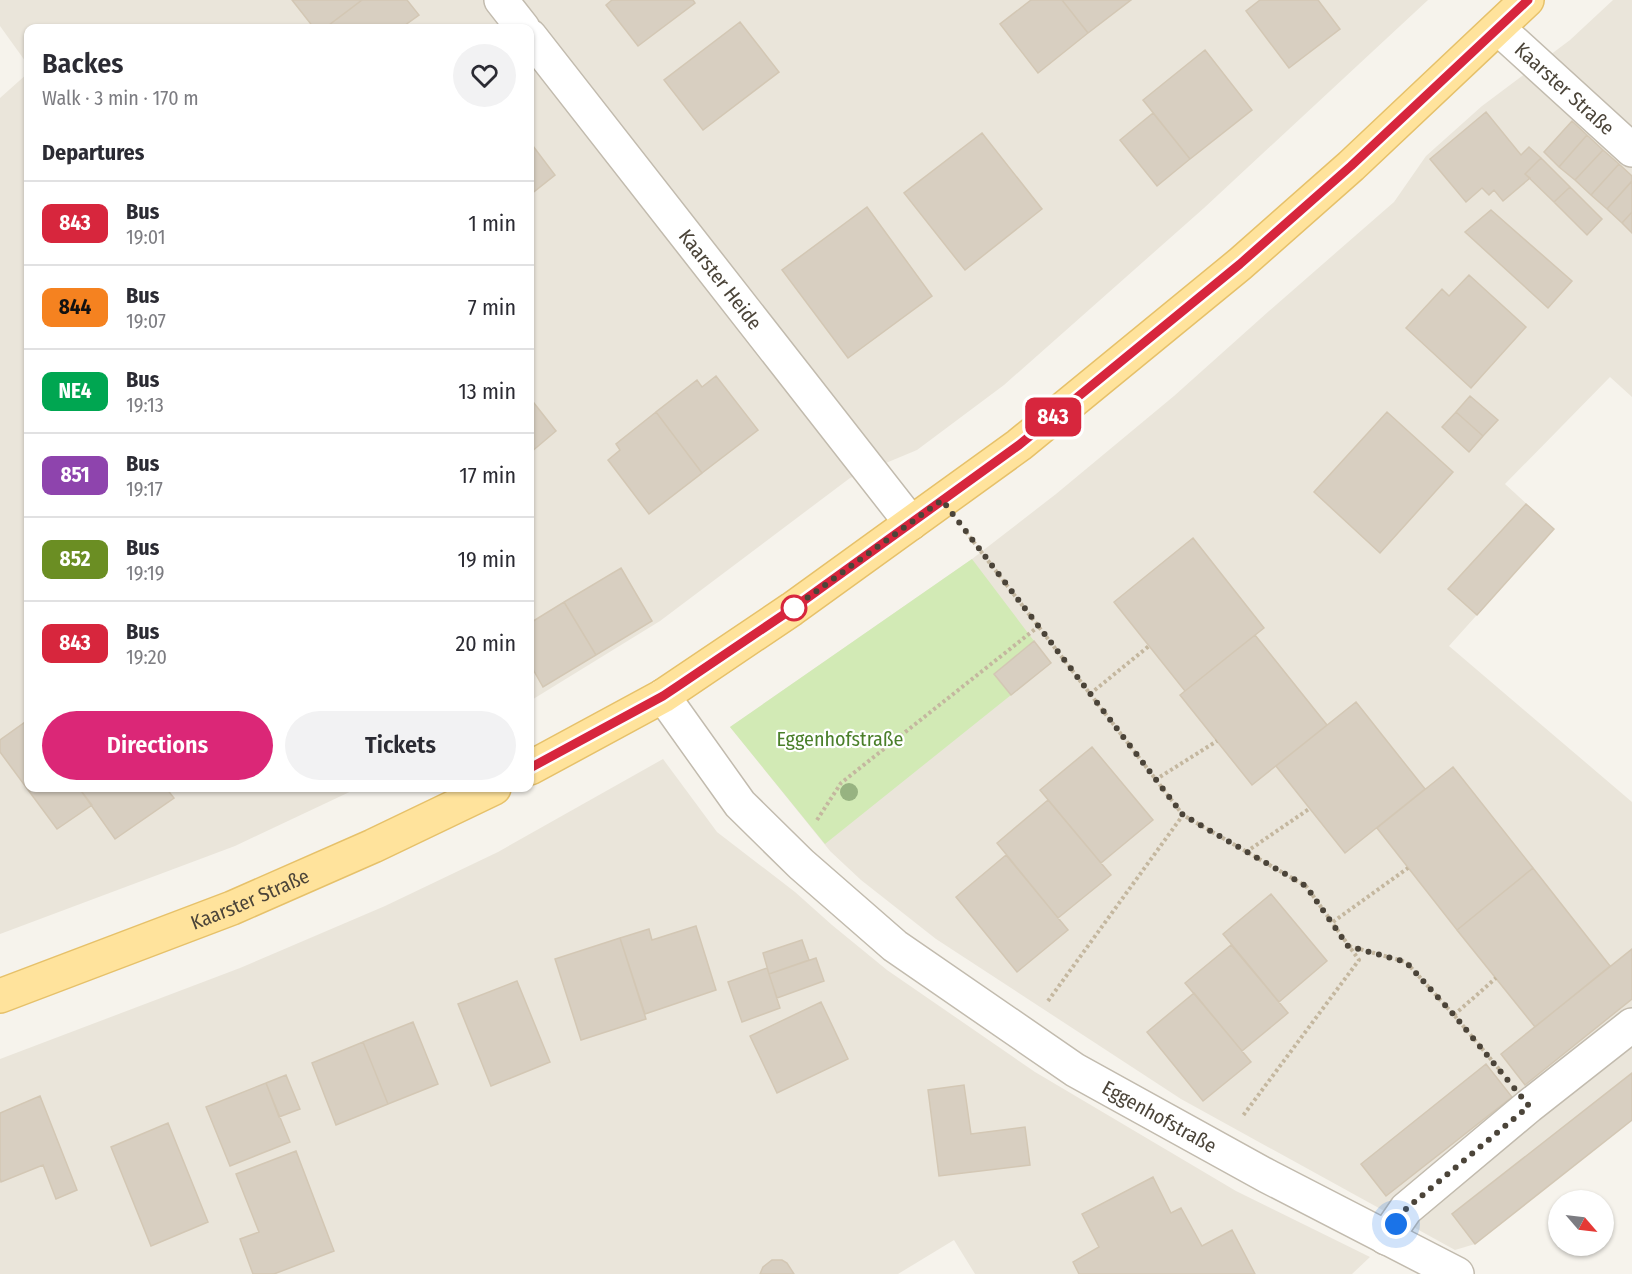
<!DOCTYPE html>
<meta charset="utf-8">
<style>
body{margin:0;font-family:"Fira Sans Condensed",sans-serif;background:#f2f2f3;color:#2b2b33;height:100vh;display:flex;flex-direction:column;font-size:22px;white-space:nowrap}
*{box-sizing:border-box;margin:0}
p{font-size:20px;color:#7c7c81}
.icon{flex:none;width:33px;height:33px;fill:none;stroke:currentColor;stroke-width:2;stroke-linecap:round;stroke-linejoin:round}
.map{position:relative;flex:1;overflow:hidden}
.details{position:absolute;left:24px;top:24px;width:510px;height:768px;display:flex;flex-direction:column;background:#fff;border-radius:12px;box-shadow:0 2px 4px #0004}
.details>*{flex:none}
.badge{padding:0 12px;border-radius:9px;font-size:21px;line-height:39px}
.needle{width:39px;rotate:118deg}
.buttons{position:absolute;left:1548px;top:1190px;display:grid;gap:12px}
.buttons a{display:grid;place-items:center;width:66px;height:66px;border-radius:50%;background:#fff;box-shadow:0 2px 4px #0004;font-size:30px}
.you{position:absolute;width:30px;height:30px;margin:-15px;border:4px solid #fff;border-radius:50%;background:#1a73e8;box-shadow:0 0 0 9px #1a73e833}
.map>.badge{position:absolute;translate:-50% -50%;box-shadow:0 0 0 3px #fff}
h2{padding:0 18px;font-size:22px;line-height:54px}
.round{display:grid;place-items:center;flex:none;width:63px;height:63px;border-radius:32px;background:#f2f2f3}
.overview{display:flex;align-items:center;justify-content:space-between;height:102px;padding:0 18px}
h1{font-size:28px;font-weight:600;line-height:45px}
.cta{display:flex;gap:12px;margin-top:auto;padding:12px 18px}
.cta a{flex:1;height:69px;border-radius:36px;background:#db2777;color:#fff;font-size:24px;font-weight:600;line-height:69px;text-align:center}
.cta a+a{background:#f2f2f3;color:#2b2b33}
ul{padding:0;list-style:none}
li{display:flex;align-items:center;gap:18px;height:84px;padding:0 18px;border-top:2px solid #e1e1e2}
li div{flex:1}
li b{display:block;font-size:22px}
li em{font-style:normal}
li .badge{min-width:66px;font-weight:700;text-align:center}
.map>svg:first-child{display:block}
.residential{fill:#eae5da}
.green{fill:#d2eab5}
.building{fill:#d8cfc1;stroke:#d3c7b4;stroke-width:1.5}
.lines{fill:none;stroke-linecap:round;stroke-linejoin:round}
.minor-casing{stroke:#c2bbae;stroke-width:36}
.major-casing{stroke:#e6c16a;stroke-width:36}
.path{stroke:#c4b79f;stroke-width:4;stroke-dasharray:3 3;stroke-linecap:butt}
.minor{stroke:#fff;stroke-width:33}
.major{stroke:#ffe39c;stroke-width:33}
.tree{fill:#97b381}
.line-casing{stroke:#fff;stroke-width:14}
.line{stroke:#d7263d;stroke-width:9}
.walk{stroke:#4b4439;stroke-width:6;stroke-dasharray:0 10.8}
.stop-dot{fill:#fff;stroke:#d7263d;stroke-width:3}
.labels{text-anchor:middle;stroke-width:4.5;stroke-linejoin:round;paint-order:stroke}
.street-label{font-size:20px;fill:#4b4439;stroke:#fff}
.park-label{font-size:20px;fill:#4a7f2a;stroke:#fff}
</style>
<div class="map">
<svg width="1632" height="1274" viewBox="0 0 1632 1274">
<rect width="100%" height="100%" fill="#f6f3ec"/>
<path class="residential" d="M 0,0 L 1428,0 L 1204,208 L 1004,385 L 917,450 L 850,478 L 660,621 L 530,701 L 530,28 L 28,28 L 28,65 L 0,26 Z
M 1613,0 L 1632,0 L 1632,397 L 1610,377 L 1505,484 L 1554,529 L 1449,646 L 1632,802 L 1632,1120 L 1475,1244 L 1455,1250 L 1181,1099 L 936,939 L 861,880 L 830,851 L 730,727 L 972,559 L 1056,494 L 1174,396 L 1269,311 L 1394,202 L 1426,156 L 1482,106 L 1570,40 Z
M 28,73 L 28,788 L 358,788 L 235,846 L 0,934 L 0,98 Z
M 663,759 L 717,832 L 795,892 L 832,925 L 887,970 L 1035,1072 L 1236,1191 L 1370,1257 L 1352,1274 L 975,1274 L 954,1240 L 898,1274 L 0,1274 L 0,1059 L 240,968 L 385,906 L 498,852 Z"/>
<path class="green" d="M 972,559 L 1034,641 L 994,674 L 1011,695 L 825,844 L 730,727 Z"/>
<path class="building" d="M 292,0 L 362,0 L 325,28 L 314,28 Z
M 362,0 L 407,0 L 419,15 L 401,28 L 325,28 Z
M 612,0 L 693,0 L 695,3 L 638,46 L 606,5 Z
M 1031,0 L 1062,0 L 1088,33 L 1038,73 L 1000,24 Z
M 1062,0 L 1131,0 L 1088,33 Z
M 1260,0 L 1318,0 L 1340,29 L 1289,68 L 1246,11 Z
M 740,22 L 779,72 L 703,130 L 664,80 Z
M 1205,50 L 1252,110 L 1190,159 L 1143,100 Z
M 1486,112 L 1521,155 L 1529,147 L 1541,158 L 1525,174 L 1530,178 L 1503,201 L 1494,190 L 1489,195 L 1482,188 L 1466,202 L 1430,159 Z
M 1153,113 L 1190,159 L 1157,186 L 1120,140 Z
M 1572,121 L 1587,135 L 1559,167 L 1544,152 Z
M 982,133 L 1042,209 L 965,270 L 904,193 Z
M 1587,135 L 1603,150 L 1575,180 L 1559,167 Z
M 530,142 L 555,175 L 530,195 Z
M 1603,150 L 1619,164 L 1591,195 L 1575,180 Z
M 1541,158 L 1570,187 L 1554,202 L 1525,174 Z
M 1619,164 L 1632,176 L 1632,181 L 1607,209 L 1591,195 Z
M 1632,181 L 1632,212 L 1622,223 L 1607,209 Z
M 1570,187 L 1602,219 L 1587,235 L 1554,202 Z
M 867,207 L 932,296 L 848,358 L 782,270 Z
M 1491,210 L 1572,281 L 1548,308 L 1465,232 Z
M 1632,212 L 1632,233 L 1622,223 Z
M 1469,275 L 1526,327 L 1471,388 L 1406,328 L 1442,289 L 1449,296 Z
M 716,376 L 758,430 L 702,473 L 656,412 L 697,380 L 702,387 Z
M 1470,396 L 1498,420 L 1483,436 L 1456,412 Z
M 530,398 L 556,431 L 530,453 Z
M 656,412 L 702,473 L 649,514 L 608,460 L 620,450 L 616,444 Z
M 1387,412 L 1453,472 L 1380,553 L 1314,492 Z
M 1456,412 L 1483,436 L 1469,452 L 1442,427 Z
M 1526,504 L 1554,529 L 1477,615 L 1448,589 Z
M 1193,538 L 1264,628 L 1185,691 L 1114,602 Z
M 621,568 L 652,621 L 596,655 L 564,602 Z
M 564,602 L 596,655 L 543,687 L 530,664 L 530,623 Z
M 1255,635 L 1327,725 L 1252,785 L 1180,695 Z
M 1034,641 L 1051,663 L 1011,695 L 994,674 Z
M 1356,702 L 1425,789 L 1345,853 L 1276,766 Z
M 28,720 L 28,788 L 79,788 L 92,805 L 57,829 L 0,752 L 0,740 Z
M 1092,747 L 1153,820 L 1101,863 L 1040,790 Z
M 1453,767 L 1533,868 L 1457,930 L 1377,828 Z
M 79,788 L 166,788 L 174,798 L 115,839 Z
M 1048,800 L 1111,875 L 1058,918 L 997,843 Z
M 1006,855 L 1068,930 L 1017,972 L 956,897 Z
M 1533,868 L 1610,966 L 1535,1027 L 1457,930 Z
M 1271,894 L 1327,961 L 1279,1002 L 1223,934 Z
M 696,926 L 716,990 L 645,1014 L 620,938 L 649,929 L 652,940 Z
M 620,938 L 646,1019 L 581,1040 L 555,959 Z
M 802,940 L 809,960 L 769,974 L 763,953 Z
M 1231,945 L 1288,1013 L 1242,1051 L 1185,983 Z
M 1632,949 L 1632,999 L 1525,1085 L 1501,1054 Z
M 816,958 L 824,981 L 777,998 L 769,974 Z
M 767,968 L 780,1008 L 742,1022 L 728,982 Z
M 517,981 L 550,1062 L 491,1086 L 458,1004 Z
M 1194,993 L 1251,1062 L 1203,1101 L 1147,1032 Z
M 821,1002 L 848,1059 L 777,1093 L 750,1036 Z
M 413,1022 L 438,1084 L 388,1104 L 363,1042 Z
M 363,1042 L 388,1104 L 336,1125 L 312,1063 Z
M 1486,1064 L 1512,1097 L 1386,1196 L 1361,1164 Z
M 1632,1073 L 1632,1120 L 1475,1244 L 1452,1214 Z
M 286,1075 L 300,1109 L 279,1117 L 266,1083 Z
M 266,1083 L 290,1142 L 230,1166 L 206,1107 Z
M 964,1085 L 971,1134 L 1025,1127 L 1030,1165 L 939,1176 L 928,1090 Z
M 40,1096 L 77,1190 L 56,1199 L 43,1165 L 1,1182 L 0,1178 L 0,1113 Z
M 168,1123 L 208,1222 L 151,1246 L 111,1147 Z
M 296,1151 L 334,1251 L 274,1274 L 253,1274 L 240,1239 L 259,1232 L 236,1174 Z
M 1153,1177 L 1171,1213 L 1181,1208 L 1202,1246 L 1232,1230 L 1255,1274 L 1079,1274 L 1073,1262 L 1099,1247 L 1082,1214 Z
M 772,1260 L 782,1260 L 787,1263 L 794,1274 L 760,1274 L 763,1267 Z"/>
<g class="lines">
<defs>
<g id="minor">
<path d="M 501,0 L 523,28"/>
<path id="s1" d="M 1498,28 L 1632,150"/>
<path id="s2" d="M 530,36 L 911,523"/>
<path id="s3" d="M 663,696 L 740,804 L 801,864 L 895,946 L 1075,1070 L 1267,1176 L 1457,1274"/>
<path d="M 1386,1238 L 1406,1209 L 1529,1106 L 1632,1025"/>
</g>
<g id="major">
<path d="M 530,768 L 663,696 L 792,609 L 1019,445 L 1240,264 L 1351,166 L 1527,0"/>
<path id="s4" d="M 0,996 L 232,908 L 373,846 L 494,788"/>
</g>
</defs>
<use href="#minor" class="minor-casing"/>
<use href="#major" class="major-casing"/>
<path class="path" d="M 966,532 L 1183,815 L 1306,886 L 1359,960 L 1242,1117
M 1090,694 L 1149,646
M 1155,780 L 1217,741
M 817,820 L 841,783 L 1039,626
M 1246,852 L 1309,809
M 1333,922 L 1408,868
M 1349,946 L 1406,962 L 1454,1015 L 1504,1075
M 1048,1001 L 1183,815
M 1454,1015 L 1496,978"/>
<use href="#minor" class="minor"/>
<use href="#major" class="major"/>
</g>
<circle class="tree" cx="849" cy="792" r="9"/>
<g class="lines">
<defs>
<path id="line" d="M 530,768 L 663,696 L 681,684 L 792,609 L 1019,445 L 1240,264 L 1351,166 L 1528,0"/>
</defs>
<use href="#line" class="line-casing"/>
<use href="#line" class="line"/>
<path class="walk" d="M 794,608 L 792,609 L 942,500 L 1183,815 L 1306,886 L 1348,946 L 1406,962 L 1454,1015 L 1529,1106 L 1406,1209 L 1396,1224"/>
</g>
<circle class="stop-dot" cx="794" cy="608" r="12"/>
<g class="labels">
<g class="street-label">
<text dy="7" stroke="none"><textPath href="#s1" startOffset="90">Kaarster Straße</textPath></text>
<text dy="7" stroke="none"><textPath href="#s2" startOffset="309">Kaarster Heide</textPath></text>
<text dy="7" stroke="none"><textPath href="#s4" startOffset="268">Kaarster Straße</textPath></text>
<text dy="7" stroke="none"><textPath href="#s3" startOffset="658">Eggenhofstraße</textPath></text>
</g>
<g class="park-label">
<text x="840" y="746">Eggenhofstraße</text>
</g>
</g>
</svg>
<div class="buttons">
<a><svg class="needle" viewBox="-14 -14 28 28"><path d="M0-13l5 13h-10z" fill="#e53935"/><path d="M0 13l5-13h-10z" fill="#7c7c81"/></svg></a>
</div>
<div class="you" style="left:1396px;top:1224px"></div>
<b class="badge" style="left:1053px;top:417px;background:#d7263d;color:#fff">843</b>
<section class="details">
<div class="overview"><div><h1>Backes</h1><p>Walk · 3 min · 170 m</p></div><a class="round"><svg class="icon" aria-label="heart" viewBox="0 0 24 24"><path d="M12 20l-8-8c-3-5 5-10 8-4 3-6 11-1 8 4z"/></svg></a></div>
<h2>Departures</h2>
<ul>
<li><span class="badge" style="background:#d7263d;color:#fff">843</span><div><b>Bus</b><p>19:01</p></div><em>1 min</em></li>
<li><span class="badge" style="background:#f58220;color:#111">844</span><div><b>Bus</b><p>19:07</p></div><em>7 min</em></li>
<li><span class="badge" style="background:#00a651;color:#fff">NE4</span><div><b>Bus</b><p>19:13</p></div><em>13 min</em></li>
<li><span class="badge" style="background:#8e44ad;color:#fff">851</span><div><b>Bus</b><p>19:17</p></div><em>17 min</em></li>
<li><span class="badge" style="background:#6b8e23;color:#fff">852</span><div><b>Bus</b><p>19:19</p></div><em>19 min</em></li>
<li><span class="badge" style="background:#d7263d;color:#fff">843</span><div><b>Bus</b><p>19:20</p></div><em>20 min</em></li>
</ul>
<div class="cta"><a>Directions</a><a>Tickets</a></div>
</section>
</div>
